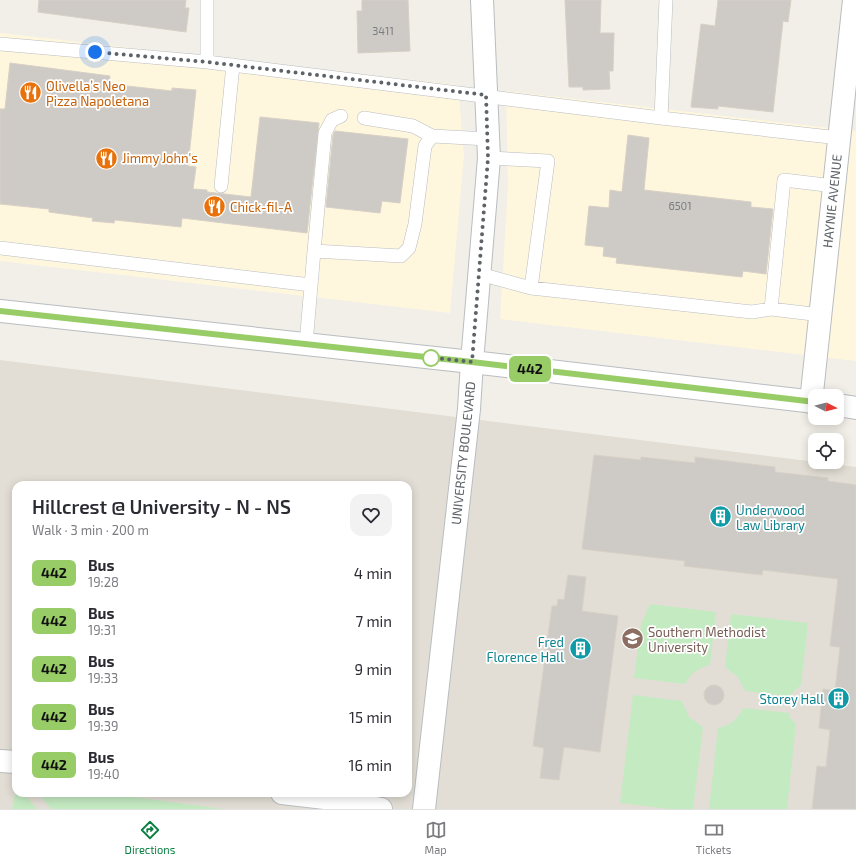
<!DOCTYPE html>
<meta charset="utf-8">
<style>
body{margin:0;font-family:"Exo 2",sans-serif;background:#f2f2f3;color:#2b2b33;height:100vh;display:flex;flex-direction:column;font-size:15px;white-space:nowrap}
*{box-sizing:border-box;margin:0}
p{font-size:13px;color:#7c7c81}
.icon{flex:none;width:22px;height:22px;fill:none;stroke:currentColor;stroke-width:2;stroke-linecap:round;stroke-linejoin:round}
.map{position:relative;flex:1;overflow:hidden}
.drawer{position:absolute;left:12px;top:481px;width:400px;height:316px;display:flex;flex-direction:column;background:#fff;border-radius:12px;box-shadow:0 2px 10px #0003}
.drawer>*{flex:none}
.badge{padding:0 8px;border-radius:6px;font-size:14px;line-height:26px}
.needle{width:26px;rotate:96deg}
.tools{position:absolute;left:808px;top:389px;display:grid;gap:8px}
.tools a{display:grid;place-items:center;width:36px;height:36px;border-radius:8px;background:#fff;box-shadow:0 2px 10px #0003;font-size:20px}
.you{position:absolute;width:20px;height:20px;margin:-10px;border:3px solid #fff;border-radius:50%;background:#1a73e8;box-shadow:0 0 0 6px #1a73e833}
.map>.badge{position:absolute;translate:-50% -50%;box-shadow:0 0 0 2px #fff}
.round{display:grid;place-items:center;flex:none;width:42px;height:42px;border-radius:12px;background:#f2f2f3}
.summary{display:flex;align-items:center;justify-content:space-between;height:68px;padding:0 20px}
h1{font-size:19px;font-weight:600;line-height:30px}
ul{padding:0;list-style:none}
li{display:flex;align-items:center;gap:12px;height:48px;padding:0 20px}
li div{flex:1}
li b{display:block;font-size:15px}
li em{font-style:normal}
li .badge{min-width:44px;font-weight:700;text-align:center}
.dock{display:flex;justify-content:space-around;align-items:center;height:56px;border-top:1px solid #e1e1e2;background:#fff;font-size:11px;color:#7c7c81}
.dock a{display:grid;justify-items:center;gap:2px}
.dock .on{color:#0b8043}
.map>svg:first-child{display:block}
.commercial{fill:#fff6de}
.education{fill:#e2ded5;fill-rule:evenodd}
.green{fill:#c4eac2}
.building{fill:#cecbc6;stroke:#d7d0c5}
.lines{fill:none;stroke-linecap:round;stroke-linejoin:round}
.service-casing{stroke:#b9bdc1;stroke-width:14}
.minor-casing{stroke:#b9bdc1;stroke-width:24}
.tertiary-casing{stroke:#b9bdc1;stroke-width:24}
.service{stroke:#fff;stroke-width:13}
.minor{stroke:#fff;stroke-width:22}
.tertiary{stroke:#fff;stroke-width:22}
.line-casing{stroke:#fff;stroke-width:9}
.line{stroke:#98cc67;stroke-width:6}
.walk{stroke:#5e6368;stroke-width:4;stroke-dasharray:0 7.2}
.stop-dot{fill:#fff;stroke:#98cc67;stroke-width:2}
.labels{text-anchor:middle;stroke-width:3.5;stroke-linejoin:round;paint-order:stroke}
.number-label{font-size:11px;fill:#7a7d80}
.food-label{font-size:13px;fill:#c56008;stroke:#fff;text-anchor:start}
.street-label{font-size:13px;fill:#5e6368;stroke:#fff}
.culture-label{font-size:13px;fill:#0d838f;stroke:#fff;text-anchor:end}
.education-label{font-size:13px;fill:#785e54;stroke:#fff;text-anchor:start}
</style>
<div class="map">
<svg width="856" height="809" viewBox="0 0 856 809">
<rect width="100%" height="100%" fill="#f1efe7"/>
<path class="commercial" d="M 0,33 L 458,85 L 464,155 L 450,313 L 0,261 Z
M 506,91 L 856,131 L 856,361 L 500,319 L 508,185 Z"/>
<path class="education" d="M 0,360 L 856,467 L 856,809 L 0,809 ZM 16,485 L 408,485 L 408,793 L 16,793 Z"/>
<path class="green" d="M 650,604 L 716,612 L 710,665 C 698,668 690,674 685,684 L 634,678 L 641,624 Z
M 731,614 L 808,623 L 801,685 L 793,692 L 790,697 L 745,691 L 738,677 L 725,667 Z
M 633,695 L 682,701 L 689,717 L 703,727 L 693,809 L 669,809 L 620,803 Z
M 743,708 L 789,713 L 790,718 L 796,724 L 787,809 L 709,809 L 718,728 C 730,726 738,719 743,708 Z
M 38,793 L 102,793 L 224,809 L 51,809 Z
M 18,794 L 26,796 L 37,809 L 12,809 L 14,797 Z"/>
<path class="building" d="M 39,0 L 186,0 L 185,8 L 189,8 L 186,32 L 38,12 Z
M 362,0 L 408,0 L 410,51 L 358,53 L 357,11 L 362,11 Z
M 565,0 L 601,0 L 600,33 L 614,33 L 613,71 L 609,71 L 610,89 L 583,90 L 583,87 L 569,87 Z
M 718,0 L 791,0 L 788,22 L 783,21 L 773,112 L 718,106 L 718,109 L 691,107 L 701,24 L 715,26 Z
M 10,63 L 110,76 L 109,84 L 172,91 L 172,88 L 196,90 L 188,166 L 196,167 L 193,189 L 207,190 L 207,192 L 251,197 L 260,117 L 319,123 L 307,233 L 182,218 L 181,227 L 115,220 L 114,223 L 92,221 L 93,218 L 49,212 L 49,209 L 0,204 L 0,109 L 5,109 Z
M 335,131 L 408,139 L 400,203 L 382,201 L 380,213 L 326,207 L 333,135 Z
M 628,135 L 649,138 L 644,190 L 751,202 L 751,207 L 773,209 L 766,274 L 743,271 L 742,277 L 616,263 L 617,258 L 603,256 L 604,247 L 585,245 L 589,206 L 609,208 L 610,190 L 622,192 Z
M 594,455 L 641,460 L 641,457 L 695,463 L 695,457 L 775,467 L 775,472 L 828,478 L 828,481 L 856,485 L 856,809 L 812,809 L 817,766 L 826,767 L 830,730 L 819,728 L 823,689 L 835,691 L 840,647 L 830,646 L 838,579 L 763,570 L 762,575 L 684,566 L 685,561 L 582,549 Z
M 568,575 L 586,577 L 582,611 L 618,616 L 600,752 L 564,747 L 559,780 L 540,778 L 544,748 L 533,746 L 552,606 L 557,606 L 558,599 L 564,600 Z
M704 695a10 10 0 1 1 20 0a10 10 0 1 1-20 0Z"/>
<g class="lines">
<defs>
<path id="service" d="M 207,0 L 207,62
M 0,44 L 207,62 L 661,118 L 839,138
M 364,118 L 413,126 L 432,136
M 661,118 L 666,0
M 221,186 L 233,65
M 0,248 L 311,285
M 314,251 L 325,133 L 332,120 L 341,116
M 480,274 L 531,288 L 548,161 L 489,158
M 531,288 L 752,312 L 771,309 L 821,315
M 771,309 L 784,180 L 834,186
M 306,344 L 314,251 L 401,256 L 409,248 L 415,224 L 425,146 L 432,136 L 488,139"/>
<path id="minor" d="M 811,402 L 854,0
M 0,761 L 16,762
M 282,793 L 325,798 L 381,809
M 424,809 L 469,409 L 472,362"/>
<path id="tertiary" d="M 0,311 L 472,362 L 815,402
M 472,362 L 489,158 L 482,0
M 837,405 L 856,408"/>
</defs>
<use href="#service" class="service-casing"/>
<use href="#minor" class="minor-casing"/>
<use href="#tertiary" class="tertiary-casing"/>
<use href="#service" class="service"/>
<use href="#minor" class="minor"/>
<use href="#tertiary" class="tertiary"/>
</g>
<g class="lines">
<defs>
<path id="line" d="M 0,311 L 472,362 L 815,402"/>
</defs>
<use href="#line" class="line-casing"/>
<use href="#line" class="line"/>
<path class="walk" d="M 95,52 L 207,62 L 486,95 L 488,158 L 472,362 L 425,357 L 431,358"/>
</g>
<defs>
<symbol id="restaurant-disc" viewBox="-11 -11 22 22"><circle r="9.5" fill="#e8710a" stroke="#fff"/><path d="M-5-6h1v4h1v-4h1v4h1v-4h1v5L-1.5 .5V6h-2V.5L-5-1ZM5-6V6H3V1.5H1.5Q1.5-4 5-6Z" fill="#fff"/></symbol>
<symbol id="building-disc" viewBox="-11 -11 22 22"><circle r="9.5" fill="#0f9aa8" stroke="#fff"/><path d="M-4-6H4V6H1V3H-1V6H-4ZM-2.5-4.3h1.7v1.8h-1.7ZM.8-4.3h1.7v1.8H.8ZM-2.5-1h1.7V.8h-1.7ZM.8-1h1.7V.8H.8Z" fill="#fff"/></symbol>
<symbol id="university-disc" viewBox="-11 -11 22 22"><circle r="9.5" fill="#8d6e63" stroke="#fff"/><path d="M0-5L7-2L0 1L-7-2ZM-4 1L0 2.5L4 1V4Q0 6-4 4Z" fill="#fff"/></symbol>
</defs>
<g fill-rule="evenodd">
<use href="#restaurant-disc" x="18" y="80" width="25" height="25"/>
<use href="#restaurant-disc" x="94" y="146" width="25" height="25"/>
<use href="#restaurant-disc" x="202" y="194" width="25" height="25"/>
<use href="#building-disc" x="708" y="504" width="25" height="25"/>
<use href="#university-disc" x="620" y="626" width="25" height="25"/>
<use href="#building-disc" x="568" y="636" width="25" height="25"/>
<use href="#building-disc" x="826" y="686" width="25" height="25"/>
</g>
<circle class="stop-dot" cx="431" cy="358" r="8"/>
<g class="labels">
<g class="number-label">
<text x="383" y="35">3411</text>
<text x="680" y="210">6501</text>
</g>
<g class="food-label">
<text x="46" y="91">Olivella’s Neo<tspan x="46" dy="15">Pizza Napoletana</tspan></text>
<text x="122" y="163">Jimmy John's</text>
<text x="230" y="212">Chick-fil-A</text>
</g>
<g class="street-label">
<text transform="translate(832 201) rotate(-84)" y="5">HAYNIE AVENUE</text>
<text transform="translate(463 453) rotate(-84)" y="5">UNIVERSITY BOULEVARD</text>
</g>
<g class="culture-label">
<text x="736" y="515" text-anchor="start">Underwood<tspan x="736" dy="15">Law Library</tspan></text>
<text x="564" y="647">Fred<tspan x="564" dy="15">Florence Hall</tspan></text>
<text x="824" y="704">Storey Hall</text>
</g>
<g class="education-label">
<text x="648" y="637">Southern Methodist<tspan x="648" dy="15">University</tspan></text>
</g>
</g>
</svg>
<div class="tools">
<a><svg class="needle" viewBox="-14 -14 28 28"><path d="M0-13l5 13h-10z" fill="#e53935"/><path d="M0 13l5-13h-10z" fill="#7c7c81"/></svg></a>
<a><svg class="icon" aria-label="locate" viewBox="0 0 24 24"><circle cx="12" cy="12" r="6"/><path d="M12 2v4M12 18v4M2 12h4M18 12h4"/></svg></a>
</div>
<div class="you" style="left:95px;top:52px"></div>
<b class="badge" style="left:530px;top:369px;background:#98cc67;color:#111">442</b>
<section class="drawer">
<div class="summary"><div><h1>Hillcrest @ University - N - NS</h1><p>Walk · 3 min · 200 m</p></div><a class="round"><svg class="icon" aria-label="heart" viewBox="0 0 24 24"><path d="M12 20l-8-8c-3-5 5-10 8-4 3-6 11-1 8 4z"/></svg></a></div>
<ul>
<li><span class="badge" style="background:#98cc67;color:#111">442</span><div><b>Bus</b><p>19:28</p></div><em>4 min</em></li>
<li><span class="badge" style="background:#98cc67;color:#111">442</span><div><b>Bus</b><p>19:31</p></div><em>7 min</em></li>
<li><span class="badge" style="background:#98cc67;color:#111">442</span><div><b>Bus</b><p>19:33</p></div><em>9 min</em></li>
<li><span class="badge" style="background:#98cc67;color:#111">442</span><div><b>Bus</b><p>19:39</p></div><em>15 min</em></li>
<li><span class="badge" style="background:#98cc67;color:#111">442</span><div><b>Bus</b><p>19:40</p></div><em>16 min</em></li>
</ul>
</section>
</div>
<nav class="dock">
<a class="on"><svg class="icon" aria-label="directions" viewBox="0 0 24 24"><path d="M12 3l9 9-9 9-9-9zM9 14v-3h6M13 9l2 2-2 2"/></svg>Directions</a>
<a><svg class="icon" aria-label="map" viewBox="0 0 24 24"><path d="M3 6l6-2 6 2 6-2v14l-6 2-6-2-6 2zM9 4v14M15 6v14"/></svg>Map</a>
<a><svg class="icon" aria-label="tickets" viewBox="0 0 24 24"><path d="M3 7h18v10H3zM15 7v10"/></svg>Tickets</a>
</nav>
